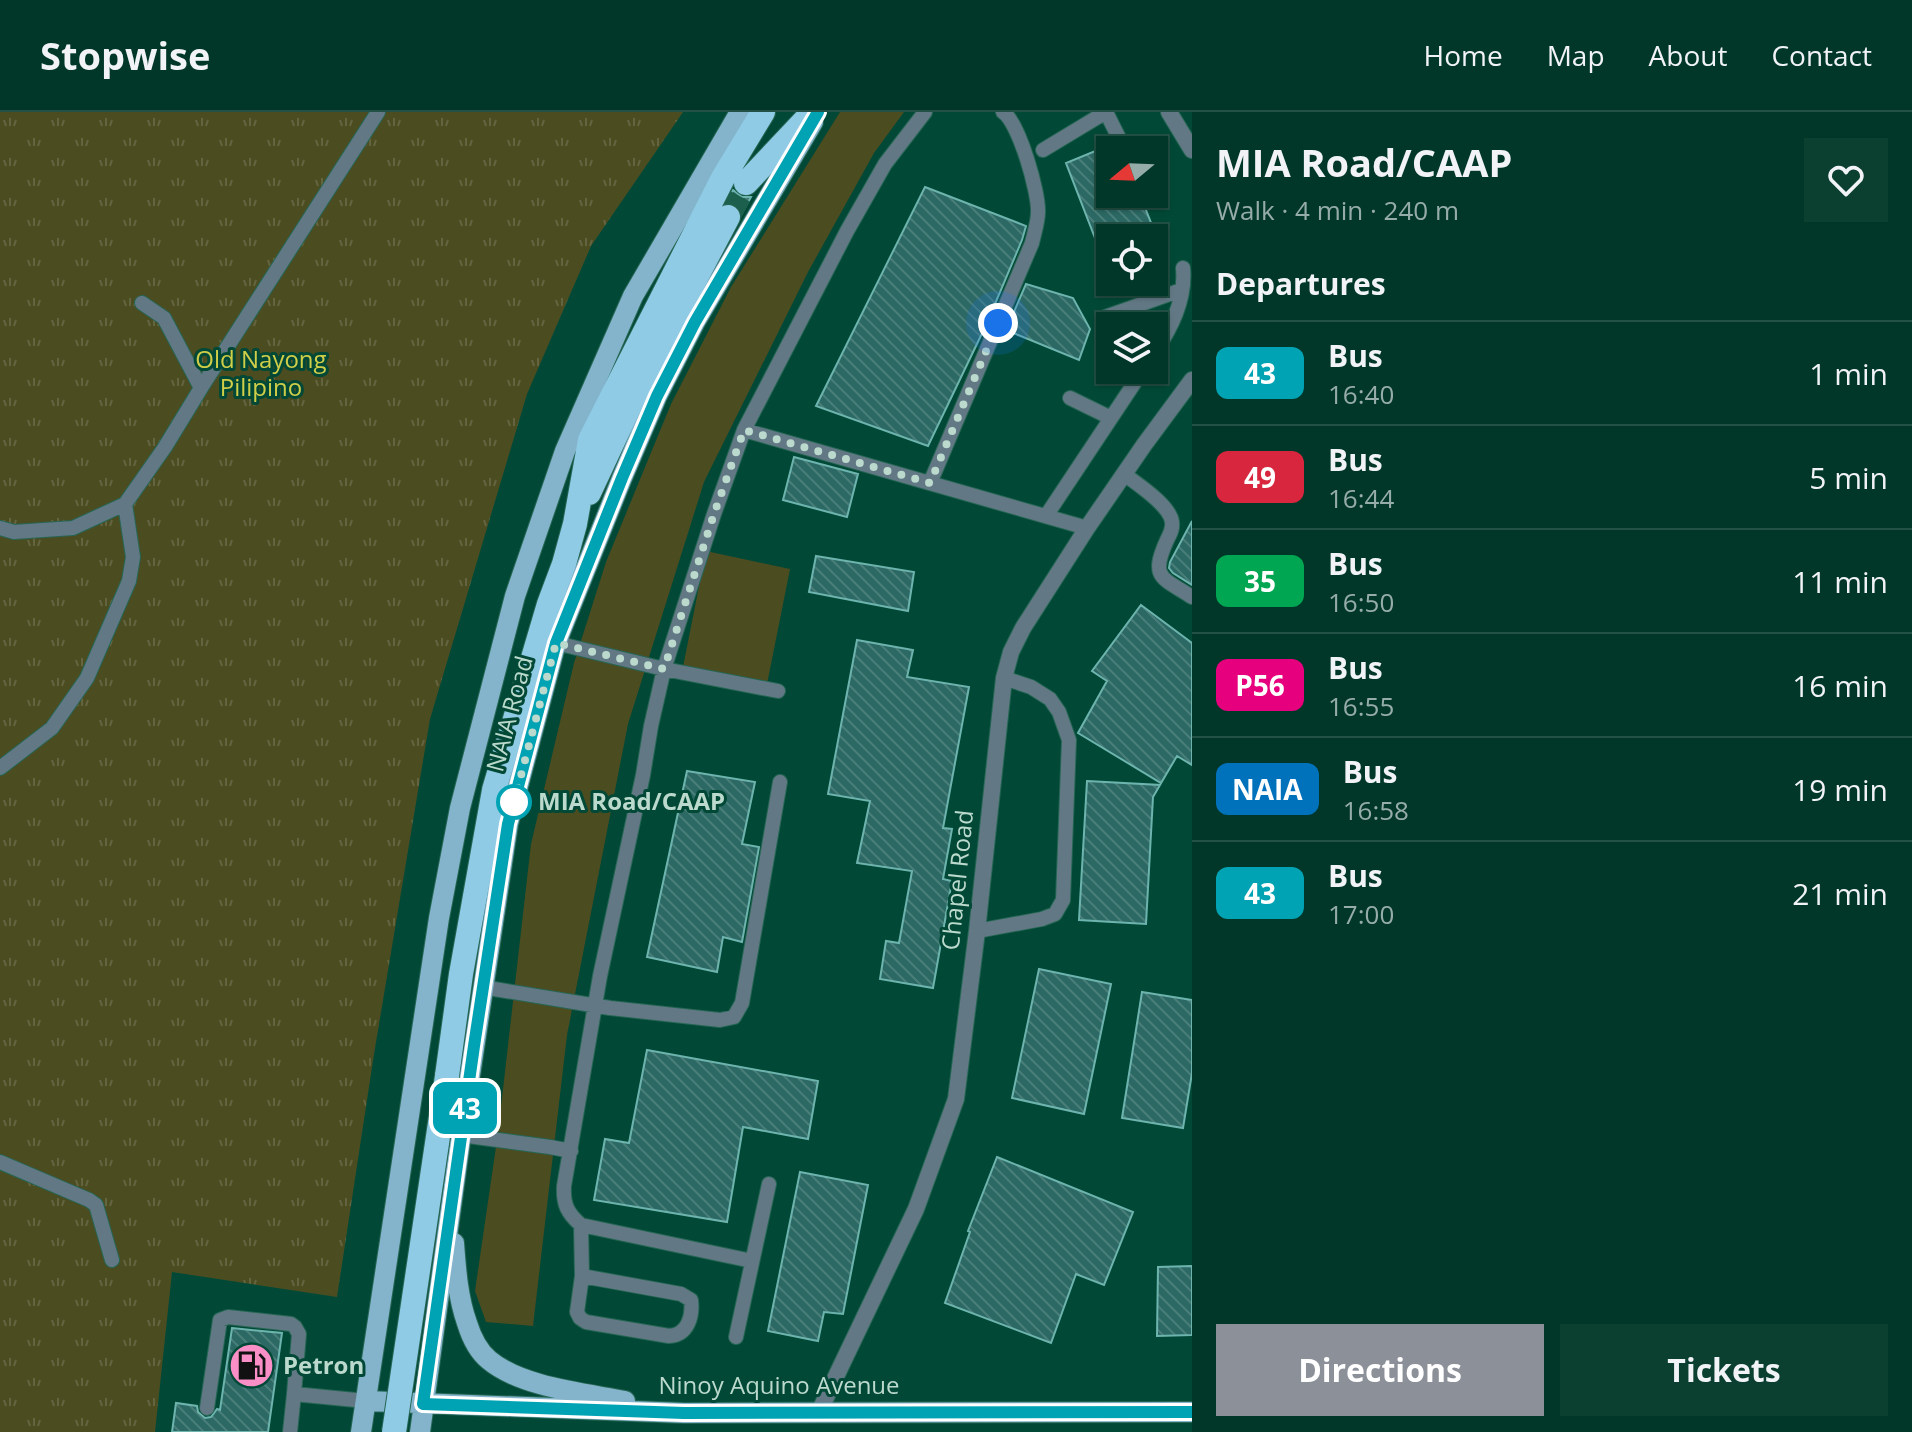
<!DOCTYPE html>
<meta charset="utf-8">
<style>
body{margin:0;font-family:"Open Sans",sans-serif;background:#0b3f30;color:#f1f3f6;height:100vh;display:flex;flex-direction:column;font-size:30px;white-space:nowrap}
*{box-sizing:border-box;margin:0}
p{font-size:26px;color:#96aca8}
.icon{flex:none;width:44px;height:44px;fill:none;stroke:currentColor;stroke-width:2;stroke-linecap:round;stroke-linejoin:round}
.map{position:relative;flex:1;overflow:hidden}
.side{display:flex;flex-direction:column;background:#013728;width:720px}
.side>*{flex:none}
.badge{padding:0 16px;border-radius:12px;font-size:28px;line-height:52px}
.needle{width:52px;rotate:251deg}
.fabs{position:absolute;left:1096px;top:24px;display:grid;gap:16px}
.fabs a{display:grid;place-items:center;width:72px;height:72px;border-radius:0px;background:#013728;box-shadow:0 2px 6px #0004,0 0 0 2px #235145;font-size:40px}
.you{position:absolute;width:40px;height:40px;margin:-20px;border:6px solid #fff;border-radius:50%;background:#1a73e8;box-shadow:0 0 0 12px #1a73e833}
.map>.badge{position:absolute;translate:-50% -50%;box-shadow:0 0 0 4px #fff}
h2{padding:0 24px;font-size:30px;line-height:72px}
.round{display:grid;place-items:center;flex:none;width:84px;height:84px;border-radius:0px;background:#0b3f30}
.summary{display:flex;align-items:center;justify-content:space-between;height:136px;padding:0 24px}
h1{font-size:38px;font-weight:700;line-height:60px}
.action{display:flex;gap:16px;margin-top:auto;padding:16px 24px}
.action a{flex:1;height:92px;border-radius:0px;background:#8c9099;color:#fff;font-size:32px;font-weight:700;line-height:92px;text-align:center}
.action a+a{background:#0b3f30;color:#f1f3f6}
ul{padding:0;list-style:none}
li{display:flex;align-items:center;gap:24px;height:104px;padding:0 24px;border-top:2px solid #235145}
li div{flex:1}
li b{display:block;font-size:30px}
li em{font-style:normal}
li .badge{min-width:88px;font-weight:700;text-align:center}
header{display:flex;align-items:center;gap:48px;box-sizing:border-box;height:112px;padding:0 40px;background:#013728;border-bottom:2px solid #235145}
header strong{font-size:38px}
nav{display:flex;gap:44px;margin-inline-start:auto;font-size:28px}
main{display:flex;flex:1;min-height:0}
.map>svg:first-child{display:block}
.grass{fill:#4c4c21}
.park{fill:url(#park-tufts)}
.building{fill:url(#building-back-hatch);stroke:#6eb4ae;stroke-width:2}
.lines{fill:none;stroke-linecap:round;stroke-linejoin:round}
.motorway-tunnel{stroke:#1d5f4d;stroke-width:24;stroke-dasharray:24 12;stroke-linecap:butt}
.service-casing{stroke:#266654;stroke-width:16}
.minor-casing{stroke:#266654;stroke-width:18}
.primary-casing{stroke:#266654;stroke-width:22}
.motorway-casing{stroke:#266654;stroke-width:26}
.service{stroke:#627985;stroke-width:14}
.minor{stroke:#627985;stroke-width:16}
.primary{stroke:#83b4cb;stroke-width:20}
.motorway{stroke:#90cbe6;stroke-width:24}
.motorway-bridge-casing{stroke:#266654;stroke-width:26;stroke-linecap:butt}
.motorway-bridge{stroke:#90cbe6;stroke-width:24}
.line-casing{stroke:#fff;stroke-width:18}
.line{stroke:#00a3b4;stroke-width:12}
.walk{stroke:#bbd9cd;stroke-width:8;stroke-dasharray:0 14.4}
.stop-dot{fill:#fff;stroke:#00a3b4;stroke-width:4}
.labels{text-anchor:middle;stroke-width:6;stroke-linejoin:round;paint-order:stroke}
.park-label{font-size:24px;fill:#d0cd49;stroke:#014936}
.street-label{font-size:24px;fill:#bbd9cd;stroke:#014936}
.stop-label{font-size:24px;font-weight:bold;fill:#bbd9cd;stroke:#014936;text-anchor:start}
.poi-label{font-size:24px;font-weight:bold;fill:#bbd9cd;stroke:#014936;text-anchor:start}
</style>
<header>
<strong>Stopwise</strong>
<nav><a>Home</a><a>Map</a><a>About</a><a>Contact</a></nav>
</header>
<main>
<div class="map">
<svg width="1192" height="1320" viewBox="0 0 1192 1320">
<defs>
<pattern id="park-tufts" width="24" height="20" patternUnits="userSpaceOnUse" patternTransform="scale(2)"><rect width="24" height="20" fill="#4c4c21"/><path d="M3 7l-1-3M5 7V3M7 7l1-3M15 17l-1-3M17 17v-4M19 17l1-3" fill="none" stroke="#646540"/></pattern>
<pattern id="building-back-hatch" width="6" height="6" patternUnits="userSpaceOnUse" patternTransform="scale(2)"><rect width="6" height="6" fill="#2c6964"/><path d="M-1 5l2 2M0 0l6 6M5-1l2 2" fill="none" stroke="#497e79"/></pattern>
</defs>
<rect width="100%" height="100%" fill="#014936"/>
<path class="grass" d="M 840,0 L 904,0 L 874,41 L 808,160 L 704,370 L 628,612 L 567,923 L 533,1214 L 486,1210 L 475,1179 L 498,1021 L 531,732 L 574,551 L 606,450 L 671,292 L 731,175 Z
M 706,439 L 790,457 L 767,572 L 683,555 Z"/>
<path class="park" d="M 0,0 L 683,0 L 591,134 L 527,282 L 430,607 L 374,942 L 337,1185 L 172,1160 L 155,1320 L 0,1320 Z"/>
<path class="building" d="M 1110,33 L 1110,82 L 1138,82 L 1140,88 L 1144,93 L 1157,126 L 1095,126 L 1066,51 Z
M 925,75 L 1026,114 L 1022,128 L 987,211 L 928,334 L 816,294 Z
M 733,78 L 742,85 L 751,85 L 742,101 L 736,92 L 728,90 Z
M 1026,172 L 1073,186 L 1090,217 L 1079,248 L 1006,218 Z
M 794,345 L 858,362 L 847,405 L 783,388 Z
M 1192,409 L 1192,473 L 1173,461 L 1169,456 L 1170,450 Z
M 816,444 L 914,460 L 908,499 L 809,480 Z
M 1141,493 L 1192,531 L 1192,653 L 1177,644 L 1161,671 L 1078,621 L 1107,569 L 1092,559 Z
M 857,528 L 913,538 L 907,565 L 969,575 L 943,716 L 952,717 L 943,767 L 952,769 L 933,876 L 880,867 L 886,829 L 899,831 L 912,759 L 857,751 L 870,689 L 828,682 Z
M 687,659 L 755,670 L 742,732 L 759,735 L 742,830 L 723,825 L 717,860 L 647,845 Z
M 1087,669 L 1160,673 L 1153,685 L 1146,812 L 1079,808 Z
M 1039,857 L 1111,872 L 1084,1002 L 1012,986 Z
M 1142,880 L 1192,888 L 1192,961 L 1183,1016 L 1122,1006 Z
M 647,938 L 818,969 L 808,1027 L 743,1015 L 727,1110 L 594,1088 L 605,1027 L 629,1031 Z
M 997,1045 L 1133,1100 L 1104,1173 L 1076,1162 L 1051,1231 L 945,1191 L 970,1120 L 968,1119 Z
M 800,1060 L 868,1073 L 843,1202 L 824,1200 L 818,1229 L 768,1219 Z
M 1192,1154 L 1192,1223 L 1157,1224 L 1158,1155 Z
M 232,1216 L 282,1221 L 268,1320 L 172,1320 L 176,1291 L 197,1294 L 198,1300 L 205,1306 L 211,1305 L 217,1297 L 220,1298 Z"/>
<g class="lines">
<path class="motorway-tunnel" d="M 728,105 L 746,71"/>
<defs>
<path id="service" d="M 1043,38 L 1106,0 L 1125,38
M 1148,82 L 1149,84
M 1105,205 L 1181,178
M 1154,242 C 1171,216 1186,188 1183,156
M 201,276 L 378,0
M 1070,286 L 1111,306
M 744,318 L 1087,416
M 1124,362 C 1137,372 1170,393 1172,410 C 1173,417 1170,422 1167,428 C 1150,466 1161,465 1192,485
M 930,371 L 1032,131 C 1034,122 1038,110 1038,100 C 1039,81 1019,10 1003,0
M 1046,404 L 1143,258
M 0,416 L 14,420 L 73,416 L 125,392
M 556,531 L 664,557 L 778,579
M 0,656 L 52,616 L 87,566 L 129,469 L 133,445 L 125,392 L 165,335 L 201,276 L 164,206 L 142,191
M 977,819 L 1042,807 L 1055,802 L 1063,788 L 1069,628 L 1059,600 L 1050,587 L 1031,575 L 1004,566
M 482,875 L 610,896 L 720,908 L 734,905 L 742,891 L 780,670
M 461,1023 L 550,1035 L 571,1039
M 0,1050 L 89,1088 L 96,1093 L 112,1148
M 581,1113 L 582,1164 L 577,1200 L 580,1206 L 586,1210 L 669,1224 C 688,1223 693,1204 691,1188 L 681,1182 L 582,1164
M 752,1149 L 581,1113 C 567,1101 563,1092 564,1074 L 600,864 L 643,663 L 651,614 L 664,557 L 714,402 L 744,318 L 847,119 L 885,52 L 925,0
M 736,1225 L 769,1072
M 207,1296 L 220,1208 L 228,1205 L 291,1212 L 295,1215 L 299,1222 L 294,1282
M 290,1320 L 294,1282 L 366,1289"/>
<path id="minor" d="M 1169,0 L 1192,38
M 819,1300 L 916,1097 L 956,987 L 977,819 L 1004,566 L 1011,540 L 1023,516 L 1087,416 L 1144,333 L 1192,268"/>
<path id="primary" d="M 454,1131 C 456,1158 458,1186 467,1211 C 471,1224 478,1239 489,1248 C 521,1275 584,1281 625,1289
M 366,1289 L 684,1301 L 1192,1300
M 361,1320 L 439,806 L 460,696 L 515,484 L 565,339 L 633,184 L 740,0
M 420,1320 L 461,1023 L 508,712 L 556,531 L 622,366 L 657,284 L 695,210 L 813,10"/>
<path id="motorway" d="M 746,71 L 813,0
M 589,381 L 639,274 L 728,105
M 447,964 L 461,862 L 494,678 L 549,492 L 564,452 L 575,412 L 590,328 L 723,66 L 763,0"/>
</defs>
<use href="#service" class="service-casing"/>
<use href="#minor" class="minor-casing"/>
<use href="#primary" class="primary-casing"/>
<use href="#motorway" class="motorway-casing"/>
<use href="#service" class="service"/>
<use href="#minor" class="minor"/>
<use href="#primary" class="primary"/>
<use href="#motorway" class="motorway"/>
<defs>
<path id="motorway-bridge" d="M 394,1320 L 447,964"/>
</defs>
<use href="#motorway-bridge" class="motorway-bridge-casing"/>
<use href="#motorway-bridge" class="motorway-bridge"/>
</g>
<g class="lines">
<defs>
<path id="line" d="M 818,0 L 695,210 L 657,284 L 622,366 L 556,531 L 508,712 L 474,934 L 423,1292 L 684,1301 L 1192,1300"/>
</defs>
<use href="#line" class="line-casing"/>
<use href="#line" class="line"/>
<path class="walk" d="M 514,690 L 556,531 L 664,557 L 714,402 L 744,318 L 930,371 L 998,211"/>
</g>
<defs>
<symbol id="fuel-disc" viewBox="-11 -11 22 22"><circle r="9.5" fill="#fa8fc7" stroke="#014936"/><path d="M-5.5-6h7V0h2V4h1.3V-2.5L3-4.5l.8-.8L6-3V5H2.5V1h-1V6h-7ZM-4.2-4.7v3.2H.2V-4.7Z" fill="#111"/></symbol>
</defs>
<g fill-rule="evenodd">
<use href="#fuel-disc" x="226" y="1228" width="51" height="51"/>
</g>
<circle class="stop-dot" cx="514" cy="690" r="16"/>
<g class="labels">
<g class="park-label">
<text x="261" y="256">Old Nayong<tspan x="261" dy="28">Pilipino</tspan></text>
</g>
<g class="street-label">
<text transform="translate(510 602) rotate(-75)" y="8">NAIA Road</text>
<text transform="translate(958 768) rotate(-84)" y="8">Chapel Road</text>
<text x="779" y="1282">Ninoy Aquino Avenue</text>
</g>
<g class="stop-label">
<text x="538" y="698">MIA Road/CAAP</text>
</g>
<g class="poi-label">
<text x="283" y="1262">Petron</text>
</g>
</g>
</svg>
<div class="fabs">
<a><svg class="needle" viewBox="-14 -14 28 28"><path d="M0-13l5 13h-10z" fill="#e53935"/><path d="M0 13l5-13h-10z" fill="#96aca8"/></svg></a>
<a><svg class="icon" aria-label="locate" viewBox="0 0 24 24"><circle cx="12" cy="12" r="6"/><path d="M12 2v4M12 18v4M2 12h4M18 12h4"/></svg></a>
<a><svg class="icon" aria-label="layers" viewBox="0 0 24 24"><path d="M12 4l9 5-9 5-9-5zM3 14l9 5 9-5"/></svg></a>
</div>
<div class="you" style="left:998px;top:211px"></div>
<b class="badge" style="left:465px;top:996px;background:#00a3b4;color:#fff">43</b>
</div>
<section class="side">
<div class="summary"><div><h1>MIA Road/CAAP</h1><p>Walk · 4 min · 240 m</p></div><a class="round"><svg class="icon" aria-label="heart" viewBox="0 0 24 24"><path d="M12 20l-8-8c-3-5 5-10 8-4 3-6 11-1 8 4z"/></svg></a></div>
<h2>Departures</h2>
<ul>
<li><span class="badge" style="background:#00a3b4;color:#fff">43</span><div><b>Bus</b><p>16:40</p></div><em>1 min</em></li>
<li><span class="badge" style="background:#d7263d;color:#fff">49</span><div><b>Bus</b><p>16:44</p></div><em>5 min</em></li>
<li><span class="badge" style="background:#00a651;color:#fff">35</span><div><b>Bus</b><p>16:50</p></div><em>11 min</em></li>
<li><span class="badge" style="background:#e6007e;color:#fff">P56</span><div><b>Bus</b><p>16:55</p></div><em>16 min</em></li>
<li><span class="badge" style="background:#0072bc;color:#fff">NAIA</span><div><b>Bus</b><p>16:58</p></div><em>19 min</em></li>
<li><span class="badge" style="background:#00a3b4;color:#fff">43</span><div><b>Bus</b><p>17:00</p></div><em>21 min</em></li>
</ul>
<div class="action"><a>Directions</a><a>Tickets</a></div>
</section>
</main>
